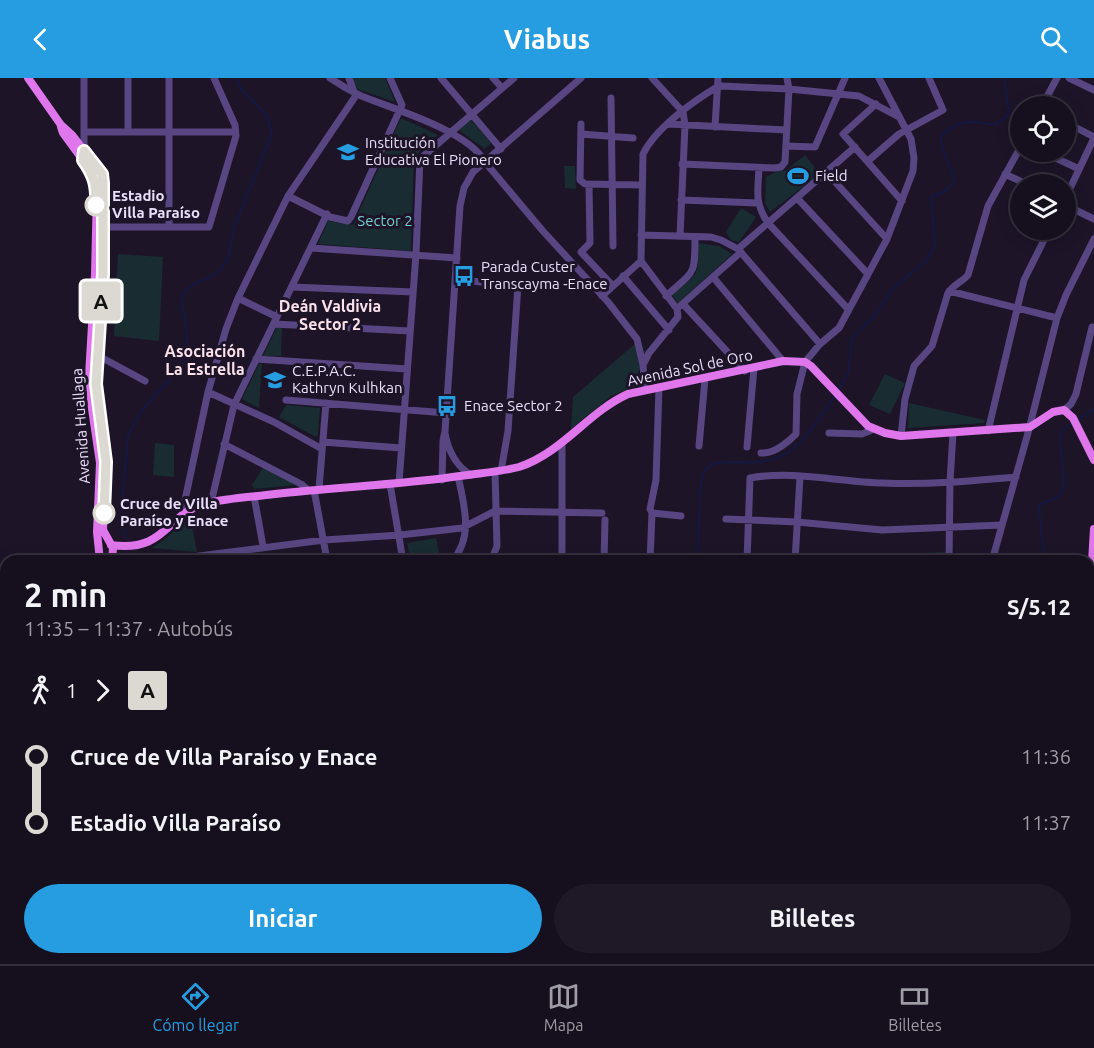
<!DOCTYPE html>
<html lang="es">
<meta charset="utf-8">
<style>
body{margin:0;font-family:Ubuntu,sans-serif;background:#1f1827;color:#f1f3f6;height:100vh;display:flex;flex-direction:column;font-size:22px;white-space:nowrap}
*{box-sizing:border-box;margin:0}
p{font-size:20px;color:#9e9ca4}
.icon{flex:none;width:33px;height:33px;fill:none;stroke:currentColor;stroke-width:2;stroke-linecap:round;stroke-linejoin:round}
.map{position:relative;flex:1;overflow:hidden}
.drawer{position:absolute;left:0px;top:477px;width:1095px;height:410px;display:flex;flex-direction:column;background:#160f1e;border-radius:18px 18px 0 0;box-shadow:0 3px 15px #0003,0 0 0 2px #352f3c}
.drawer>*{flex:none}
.badge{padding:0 12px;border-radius:4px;font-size:21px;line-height:39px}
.fabs{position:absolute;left:1010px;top:18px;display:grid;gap:12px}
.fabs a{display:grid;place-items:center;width:66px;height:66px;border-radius:50%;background:#160f1e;box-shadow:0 3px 15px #0003,0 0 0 2px #352f3c;font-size:30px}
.map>.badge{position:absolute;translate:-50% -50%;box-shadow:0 0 0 3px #fff}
.legs{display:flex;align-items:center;gap:9px;height:66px;padding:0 24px;font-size:20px}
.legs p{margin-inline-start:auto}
.summary{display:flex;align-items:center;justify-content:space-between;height:102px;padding:0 24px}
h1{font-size:33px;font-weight:700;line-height:45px}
.action{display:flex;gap:12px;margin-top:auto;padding:12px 24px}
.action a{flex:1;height:69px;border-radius:36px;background:#269de1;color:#fff;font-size:24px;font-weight:700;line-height:69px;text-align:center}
.action a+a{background:#1f1827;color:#f1f3f6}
ul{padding:0 24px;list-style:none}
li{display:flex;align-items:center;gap:21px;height:66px;font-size:22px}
li i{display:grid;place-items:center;width:9px;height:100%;margin:0 8px;background:currentColor}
li i::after{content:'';width:15px;height:15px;margin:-8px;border:4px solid;border-radius:50%;background:#160f1e}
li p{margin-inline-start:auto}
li:first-child i{background:linear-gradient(#0000 50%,currentColor 0)}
li:last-child i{background:linear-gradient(currentColor 50%,#0000 0)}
header{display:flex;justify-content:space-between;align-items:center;height:78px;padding:0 24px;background:#269de1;color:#fff;font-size:27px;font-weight:700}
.menu{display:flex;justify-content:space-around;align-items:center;height:84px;border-top:2px solid #352f3c;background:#160f1e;font-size:16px;color:#9e9ca4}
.menu a{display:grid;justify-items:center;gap:3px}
.menu .active{color:#269de1}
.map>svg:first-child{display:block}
.green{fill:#182c31}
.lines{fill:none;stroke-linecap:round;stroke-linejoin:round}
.stream{stroke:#131843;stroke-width:2}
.minor{stroke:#574681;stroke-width:7}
.major{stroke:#df76ec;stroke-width:8}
.line-1-casing{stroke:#fff;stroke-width:14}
.line-1{stroke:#dbd9d1;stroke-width:9}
.stop-1-dot{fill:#fff;stroke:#dbd9d1;stroke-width:3}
.labels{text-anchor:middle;stroke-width:6;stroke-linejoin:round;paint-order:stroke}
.poi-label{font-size:15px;fill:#eae0fb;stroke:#1d1428;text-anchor:start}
.stop-label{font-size:15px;font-weight:bold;fill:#eae0fb;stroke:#1d1428;text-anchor:start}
.park-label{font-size:15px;fill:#74d1d2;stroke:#1d1428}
.street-label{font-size:15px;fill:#eae0fb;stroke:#1d1428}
.neighbourhood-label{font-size:16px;font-weight:bold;fill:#fbe2eb;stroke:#1d1428}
</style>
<header><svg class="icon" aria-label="back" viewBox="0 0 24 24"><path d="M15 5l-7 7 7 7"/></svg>Viabus<svg class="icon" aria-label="search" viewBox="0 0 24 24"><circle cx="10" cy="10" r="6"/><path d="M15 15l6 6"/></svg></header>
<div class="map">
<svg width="1094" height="886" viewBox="0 0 1094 886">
<rect width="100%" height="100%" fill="#1d1428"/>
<path class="green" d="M 352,0 L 385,0 L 395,24 L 357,11 Z
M 401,40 L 438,57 L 414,79 L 411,173 L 318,166 L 328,143 L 353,147 Z
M 471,42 L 491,65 L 485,71 L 460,53 L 460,51 Z
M 805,77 L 820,96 L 770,134 L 765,125 L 766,99 L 780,92 L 785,93 Z
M 564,88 L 575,88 L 576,111 L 565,110 Z
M 741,130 L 756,139 L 739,164 L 731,162 L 726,154 Z
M 698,165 L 719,168 L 732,176 L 678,225 L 672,217 C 698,195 699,200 698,165 Z
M 118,176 L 163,179 L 159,263 L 114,258 Z
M 277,249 L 282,249 L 281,278 L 263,278 Z
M 636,265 L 647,275 L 638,295 L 638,307 L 611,318 L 571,351 L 573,319 Z
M 259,286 L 262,286 L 259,330 L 242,321 Z
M 885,296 L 905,305 L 890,336 L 869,327 Z
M 909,325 L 985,342 L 984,345 L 908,350 Z
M 286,327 L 320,330 L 318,357 L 316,359 L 279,339 Z
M 155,365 L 174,367 L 174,399 L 153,397 Z
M 264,388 L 296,407 L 254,411 L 252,407 Z
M 190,438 L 197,474 L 151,470 L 164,462 Z
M 436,460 L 439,475 L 410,479 L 407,465 Z
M 946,474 L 945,483 L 884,483 L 885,476 Z"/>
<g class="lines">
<path class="stream" d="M 838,313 L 849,293 L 851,261 L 875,237 L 893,210 L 926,183 L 935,168 L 931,119 L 945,113 L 954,105 C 954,88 939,74 941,58 C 950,49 963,42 976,44 C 983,45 989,47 996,46 L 1006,39 L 1009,34 L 1004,0
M 125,460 L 122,425 L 128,357 L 142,332 L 181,289 L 183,284 L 187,264 L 185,240 L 182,227 L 183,216 C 190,206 202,203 212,198 C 229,189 231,169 233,152 L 272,56 L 267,38 L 242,12 L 236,0
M 128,475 L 128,483
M 695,483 L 698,463 L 701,403 L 705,392 L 712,386 L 717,385 C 733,383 749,386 765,383 C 802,377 814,344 835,318
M 1044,483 L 1039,428 C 1045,422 1055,423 1060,417 C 1070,404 1057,371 1061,355 L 1063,351 L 1094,331
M 591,880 L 593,886
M 56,886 L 56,880
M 837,886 L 839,880"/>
<path class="minor" d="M 128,0 L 128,54
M 169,0 L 169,148
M 330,0 C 339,6 349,12 359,17 C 392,31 468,52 485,84 L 542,152 L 608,224 L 637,261 L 643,287
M 349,0 L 354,14
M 441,0 L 501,71
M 493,0 L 502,10
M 652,0 L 683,34 L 685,47 L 680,158
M 1069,0 L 1094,12
M 611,20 L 613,168
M 876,26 L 843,56 L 902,123
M 1042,28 L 1057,0
M 1065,44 L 1094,59
M 581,46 L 580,102 L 585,106 L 642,107
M 668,46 L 786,52
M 715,49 L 718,0
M 85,54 L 235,54
M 581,56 L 633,60
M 786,68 L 815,69 L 845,0
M 1043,74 L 1079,91
M 84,75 L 84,0
M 868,83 L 899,56 L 943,32 L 929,0
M 682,86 L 775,90 L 781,89 L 785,84 L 789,11 L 787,0
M 759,90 C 758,113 754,124 768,145 L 848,231
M 827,95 L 887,161
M 1005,96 L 1026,106
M 589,106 L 590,165 L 581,174 L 613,208
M 288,118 L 330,139 L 348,143 L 351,139 L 402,27 L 390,0
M 797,120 L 868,196
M 1065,121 L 1094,60
M 681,122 L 758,125
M 1065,127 L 1094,141
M 99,149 L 209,149 L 236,58 L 235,47 L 214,0
M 641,157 L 711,159 L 721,162 L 738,171 L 820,266
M 311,170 L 457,180
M 738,171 L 855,69
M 623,198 L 669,252
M 713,199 L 783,283
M 456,202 L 518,207 L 508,353 L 501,393
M 292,209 L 413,214
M 949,213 L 1057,240
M 602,218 L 641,183
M 666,218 C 695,192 695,198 695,159
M 238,220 L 277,239
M 683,226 L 745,293
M 680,228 L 741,174
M 274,246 L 410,253
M 95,276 L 145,303
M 256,281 L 407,291
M 645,311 L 643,287 L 649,275 L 678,239 L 677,231 L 641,183 L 643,76 C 656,50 692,24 717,9 L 722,8 L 789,11 L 859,18 L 899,39
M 208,314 L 274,344 L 322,371
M 286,322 L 446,335
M 1064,332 L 1071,326 L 1076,316 L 1092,249
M 988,353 L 1024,202 L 1049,152
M 445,355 C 448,372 456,388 471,397
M 829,355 L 862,356 L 874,351
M 901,358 L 905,321 L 914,288 L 932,268 L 948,215 C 953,207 962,204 968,197 L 988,128 L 1020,70
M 323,364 L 401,370
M 224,366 L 301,406 L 308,412
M 699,368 L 705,301
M 747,369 L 754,290
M 761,375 C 774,376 787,365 796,356 L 797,316 L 805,284 L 820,266 L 839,250 L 887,161 L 913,93 L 914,80 L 911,61 L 879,0
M 442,402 L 443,363 L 445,353 L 460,128 L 464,110 L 473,94 L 581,0
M 399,405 L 416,176 L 420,81 L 514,0
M 390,406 L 403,483
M 319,411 L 326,325
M 314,412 L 327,482
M 254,418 L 263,468
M 211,425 L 234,327 L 327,136
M 652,435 L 681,438
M 182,436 L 208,314 L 226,251 L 238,220 L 288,118 L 357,16
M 726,441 L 797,444 L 882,452 L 1002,447
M 199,478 L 324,462 L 400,457 L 462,450 L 495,433 L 602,435
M 452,483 C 474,459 464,427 458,398
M 491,483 L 497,468 L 495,394
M 562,483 L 562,364
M 604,483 L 605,442
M 650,483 L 652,435 L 650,431 L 656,402 L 659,309
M 747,483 L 750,400 C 794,392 839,404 883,405 C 927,407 972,403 1016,399
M 795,483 L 800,399
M 949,483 L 950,404 L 953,355
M 992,483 L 1028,355 L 1057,240 L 1066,217 L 1094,161
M 1089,510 L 1094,506
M 1089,592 L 1094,585
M 1089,608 L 1094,605
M 1089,622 L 1094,622
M 1089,629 L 1094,630
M 1089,702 L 1094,696
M 1089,727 L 1094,728
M 1089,814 L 1094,803
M 0,836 L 6,830
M 1089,848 L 1094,849
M 174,880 L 174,886
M 216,880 L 216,886
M 256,880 L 256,886
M 303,880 L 303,886
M 474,880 L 474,886
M 516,880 L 516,886
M 554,880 L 554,886
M 664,880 L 673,886
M 679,880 L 688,886
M 1041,880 L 1061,886
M 14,886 L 16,880
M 651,886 L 654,880
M 701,886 L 705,880
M 753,886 L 756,880
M 798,886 L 802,880
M 847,886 L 849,880
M 960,886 L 962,880
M 1006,886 L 1007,880
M 1075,886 L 1077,880"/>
<path class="major" d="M 28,0 L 61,47 L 72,57 L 102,96 L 103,196 L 96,306 L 106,384 L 103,452 L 113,470 L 112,483
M 61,49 L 63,55 L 90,92 L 97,112 L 95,196 L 89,298 L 92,331 L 100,385 L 97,454 L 100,483
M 1094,451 L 1092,484 L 1094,495
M 111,467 C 167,475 166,435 207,425 C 229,420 252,419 275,416 C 336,409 399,407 460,398 C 480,395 500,394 519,389 C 562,375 588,334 628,316 L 783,283 L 805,284 L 811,288 L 868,348 L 885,355 L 901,358 L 1030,349 L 1053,334 L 1064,332 L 1073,340 L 1094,382
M 0,778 L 6,775
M 0,790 L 6,787"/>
</g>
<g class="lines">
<defs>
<path id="line-1" d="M 96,127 C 97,108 94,97 83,82 L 84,73 L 102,96 L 103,105 L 103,196 L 96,306 L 106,384 L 104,435"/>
</defs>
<use href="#line-1" class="line-1-casing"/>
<use href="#line-1" class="line-1"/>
</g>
<defs>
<symbol id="school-bare" viewBox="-9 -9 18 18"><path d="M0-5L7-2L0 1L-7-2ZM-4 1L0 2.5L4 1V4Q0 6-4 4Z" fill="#269de1" stroke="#1d1428" stroke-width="2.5" paint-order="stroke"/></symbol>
<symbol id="stadium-bare" viewBox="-9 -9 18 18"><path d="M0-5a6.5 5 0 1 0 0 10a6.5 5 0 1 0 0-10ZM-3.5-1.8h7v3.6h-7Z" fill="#269de1" stroke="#1d1428" stroke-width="2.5" paint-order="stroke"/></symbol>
<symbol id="bus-bare" viewBox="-9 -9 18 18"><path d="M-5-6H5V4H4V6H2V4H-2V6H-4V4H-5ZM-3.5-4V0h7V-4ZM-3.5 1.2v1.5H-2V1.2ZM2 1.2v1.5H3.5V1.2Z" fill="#269de1" stroke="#1d1428" stroke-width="2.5" paint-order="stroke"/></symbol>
</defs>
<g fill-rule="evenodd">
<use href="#school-bare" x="333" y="59" width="30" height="30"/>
<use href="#stadium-bare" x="783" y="83" width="30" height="30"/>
<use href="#bus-bare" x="449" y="183" width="30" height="30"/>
<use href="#school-bare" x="260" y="287" width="30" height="30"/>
<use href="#bus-bare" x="432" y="313" width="30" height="30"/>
</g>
<g class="stop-1-dot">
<circle cx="96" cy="127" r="10"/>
<circle cx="104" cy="435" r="10"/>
</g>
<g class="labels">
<g class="poi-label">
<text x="365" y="70">Institución<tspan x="365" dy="17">Educativa El Pionero</tspan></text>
<text x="815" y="103">Field</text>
<text x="481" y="194">Parada Custer<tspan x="481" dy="17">Transcayma -Enace</tspan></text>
<text x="292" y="298">C.E.P.A.C.<tspan x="292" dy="17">Kathryn Kulhkan</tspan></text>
<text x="464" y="333">Enace Sector 2</text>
</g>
<g class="stop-label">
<text x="112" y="123">Estadio<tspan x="112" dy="17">Villa Paraíso</tspan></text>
<text x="120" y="431">Cruce de Villa<tspan x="120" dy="17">Paraíso y Enace</tspan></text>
</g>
<g class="park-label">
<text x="385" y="148">Sector 2</text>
</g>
<g class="street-label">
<text transform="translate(690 290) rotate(-12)" y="5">Avenida Sol de Oro</text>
<text transform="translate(81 348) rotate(-94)" y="5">Avenida Huallaga</text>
</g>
<g class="neighbourhood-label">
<text x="330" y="234">Deán Valdivia<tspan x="330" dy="18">Sector 2</tspan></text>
<text x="205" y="279">Asociación<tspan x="205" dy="18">La Estrella</tspan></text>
</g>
</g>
</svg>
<div class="fabs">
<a><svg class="icon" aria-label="locate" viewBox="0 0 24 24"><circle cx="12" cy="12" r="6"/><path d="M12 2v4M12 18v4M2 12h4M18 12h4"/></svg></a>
<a><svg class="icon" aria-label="layers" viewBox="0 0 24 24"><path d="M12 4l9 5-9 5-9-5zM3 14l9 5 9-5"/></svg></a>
</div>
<b class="badge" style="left:101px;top:223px;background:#dbd9d1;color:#111">A</b>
<section class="drawer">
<div class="summary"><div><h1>2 min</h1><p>11:35 – 11:37 · Autobús</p></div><b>S/5.12</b></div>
<div class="legs"><svg class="icon" aria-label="walk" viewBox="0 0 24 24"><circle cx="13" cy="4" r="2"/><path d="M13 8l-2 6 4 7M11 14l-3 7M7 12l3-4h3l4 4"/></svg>1<svg class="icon" aria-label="forward" viewBox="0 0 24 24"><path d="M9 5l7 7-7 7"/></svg><b class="badge" style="background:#dbd9d1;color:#111">A</b></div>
<ul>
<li><i style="color:#dbd9d1"></i><b>Cruce de Villa Paraíso y Enace</b><p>11:36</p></li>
<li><i style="color:#dbd9d1"></i><b>Estadio Villa Paraíso</b><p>11:37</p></li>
</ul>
<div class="action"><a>Iniciar</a><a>Billetes</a></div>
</section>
</div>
<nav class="menu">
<a class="active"><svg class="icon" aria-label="directions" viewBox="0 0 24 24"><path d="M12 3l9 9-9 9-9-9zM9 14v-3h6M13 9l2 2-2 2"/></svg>Cómo llegar</a>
<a><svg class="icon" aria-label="map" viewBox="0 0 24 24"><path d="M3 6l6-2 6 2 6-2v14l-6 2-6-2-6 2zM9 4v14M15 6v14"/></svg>Mapa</a>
<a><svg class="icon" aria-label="tickets" viewBox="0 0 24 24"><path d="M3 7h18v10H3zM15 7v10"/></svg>Billetes</a>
</nav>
